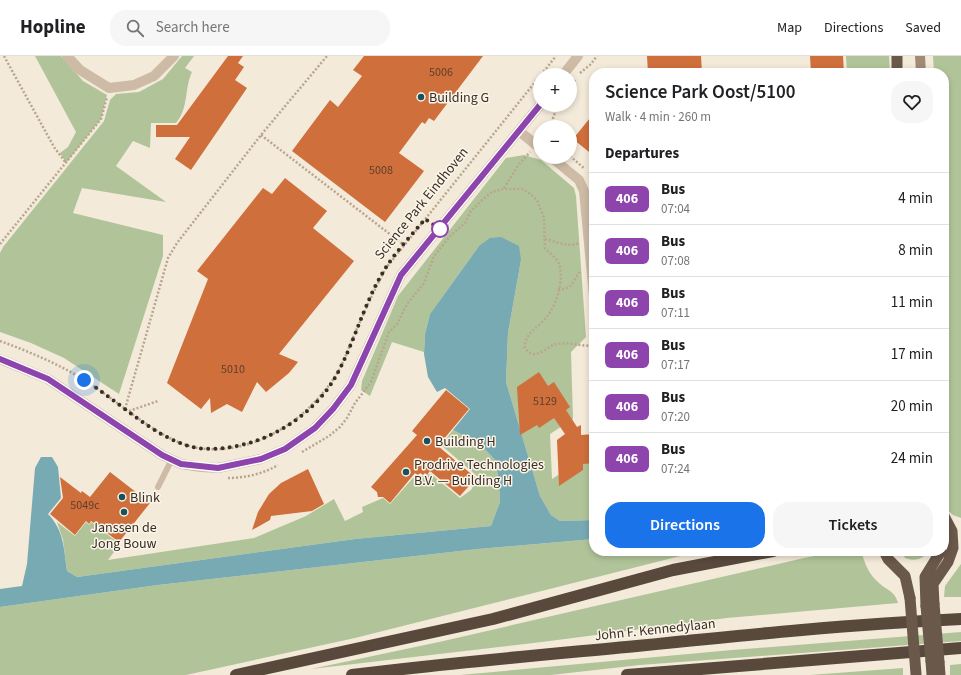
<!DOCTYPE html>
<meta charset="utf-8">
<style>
body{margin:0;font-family:"Source Sans 3",sans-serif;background:#f6f6f6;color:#202124;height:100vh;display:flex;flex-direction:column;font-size:15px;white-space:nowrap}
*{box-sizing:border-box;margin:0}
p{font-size:13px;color:#757577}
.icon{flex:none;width:22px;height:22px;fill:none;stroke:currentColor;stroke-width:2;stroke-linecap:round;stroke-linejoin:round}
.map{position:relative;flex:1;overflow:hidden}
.sheet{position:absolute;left:589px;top:12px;width:360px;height:488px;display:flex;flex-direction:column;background:#fff;border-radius:16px;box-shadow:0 2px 6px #0003}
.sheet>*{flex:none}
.badge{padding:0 8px;border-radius:6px;font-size:14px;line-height:26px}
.controls{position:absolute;left:533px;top:12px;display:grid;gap:8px}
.controls a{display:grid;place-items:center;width:44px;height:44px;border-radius:50%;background:#fff;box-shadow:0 2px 6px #0003;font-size:20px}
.you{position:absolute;width:20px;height:20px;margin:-10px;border:3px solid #fff;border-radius:50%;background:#1a73e8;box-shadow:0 0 0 6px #1a73e833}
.map>.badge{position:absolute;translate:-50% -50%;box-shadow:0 0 0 2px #fff}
h2{padding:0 16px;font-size:15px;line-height:36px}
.round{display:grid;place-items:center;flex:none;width:42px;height:42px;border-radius:16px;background:#f6f6f6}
.head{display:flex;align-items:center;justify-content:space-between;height:68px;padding:0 16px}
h1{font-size:19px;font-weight:600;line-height:30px}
.cta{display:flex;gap:8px;margin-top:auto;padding:8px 16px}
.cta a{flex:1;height:46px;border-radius:16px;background:#1a73e8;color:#fff;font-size:16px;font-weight:600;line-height:46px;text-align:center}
.cta a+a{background:#f6f6f6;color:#202124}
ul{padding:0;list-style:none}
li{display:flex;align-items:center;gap:12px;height:52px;padding:0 16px;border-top:1px solid #e0e0e0}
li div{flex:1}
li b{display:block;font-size:15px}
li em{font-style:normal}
li .badge{min-width:44px;font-weight:700;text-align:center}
header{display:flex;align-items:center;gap:24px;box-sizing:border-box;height:56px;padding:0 20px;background:#fff;border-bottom:1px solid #e0e0e0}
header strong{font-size:19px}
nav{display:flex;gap:22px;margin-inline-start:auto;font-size:14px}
.search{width:280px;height:36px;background:#f6f6f6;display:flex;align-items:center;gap:10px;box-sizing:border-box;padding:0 14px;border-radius:16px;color:#757577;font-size:15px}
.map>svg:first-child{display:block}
.green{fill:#b1c499}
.water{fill:#77aab3}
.building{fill:#cf6f3c}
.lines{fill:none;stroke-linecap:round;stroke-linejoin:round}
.path{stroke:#b9a58f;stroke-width:2.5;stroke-dasharray:2 2;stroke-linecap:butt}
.service{stroke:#cdbba5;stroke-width:6}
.minor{stroke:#cdbba5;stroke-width:10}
.secondary{stroke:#a18a76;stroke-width:10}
.trunk{stroke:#6a584a;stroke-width:11}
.motorway{stroke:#59493d;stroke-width:12}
.trunk-bridge{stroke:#6a584a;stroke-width:11}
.line-casing{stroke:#fff;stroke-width:9}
.line{stroke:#8e44ad;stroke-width:6}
.walk{stroke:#382e27;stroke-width:4;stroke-dasharray:0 7.2}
.poi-dot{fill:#19515d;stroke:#fbf4e7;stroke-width:1.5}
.stop-dot{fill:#fff;stroke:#8e44ad;stroke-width:2}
.labels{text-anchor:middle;stroke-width:3;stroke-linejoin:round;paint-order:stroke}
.number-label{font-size:12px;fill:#5e3e2c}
.poi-label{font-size:14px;fill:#382e27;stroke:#fbf4e7;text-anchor:start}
.street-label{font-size:14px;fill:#382e27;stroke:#fbf4e7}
</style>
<header>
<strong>Hopline</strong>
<div class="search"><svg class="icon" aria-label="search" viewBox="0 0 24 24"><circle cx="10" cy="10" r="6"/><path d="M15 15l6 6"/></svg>Search here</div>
<nav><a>Map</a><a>Directions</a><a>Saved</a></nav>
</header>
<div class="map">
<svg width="961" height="619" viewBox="0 0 961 619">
<rect width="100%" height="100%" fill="#f4eada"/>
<path class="green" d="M 35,0 L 61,0 L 83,25 L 107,39 L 101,63 L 66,107 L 60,97 L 68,91 L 76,76 Z
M 182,0 L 194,0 L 185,12 L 192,16 C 184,33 189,52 176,67 L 151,67 L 150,92 L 133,85 L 116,110 L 166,146 L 82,132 L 73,157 L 163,179 L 163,200 L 119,338 L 64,302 L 31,287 L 0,276 L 0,197 L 3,191 L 104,65 L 110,44 L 116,38 L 139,36 L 163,23 Z
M 846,0 L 889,0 L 890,17 L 847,17 Z
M 933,0 L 961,0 L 961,462 L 953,459 L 944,451 L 944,17 L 934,17 Z
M 524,99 L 541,104 L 574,132 L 576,140 L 586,281 L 571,296 L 573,363 L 550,378 L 552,423 L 575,408 L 594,402 L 594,464 L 560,465 L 551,459 L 540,440 L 506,326 L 508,277 L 521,204 L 479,190 L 430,258 L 425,278 L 424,296 L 392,286 L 370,340 L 361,334 L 362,325 L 398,240 L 506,102 Z
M 453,374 L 480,388 L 495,404 L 499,425 L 500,446 L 491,470 L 355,483 L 77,521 L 67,515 L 63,484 L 57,466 L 75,480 L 86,466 L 89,469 L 91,466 L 120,488 L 108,504 L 254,482 L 306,460 L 334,443 L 345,465 L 363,456 L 362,451 L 383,442 L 390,448 L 413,422 L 431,418 L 460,442 L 471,434 L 478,421 L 441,389 Z
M 594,483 L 594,495 L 700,495 L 355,582 L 186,619 L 0,619 L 0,551 L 158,529 L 478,493 Z
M 841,495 L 861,495 C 865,507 868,517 877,525 C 885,534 895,534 898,547 L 727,562 L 542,586 L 311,613 L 439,586 L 804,502 Z
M 902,495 L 929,495 C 923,503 915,506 905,502 Z
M 961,508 L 961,541 L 944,541 L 945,530 Z
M 961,576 L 961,585 L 640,609 L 551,619 L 460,619 L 732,594 Z
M 961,608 L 961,619 L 950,619 L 950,609 Z
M 903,612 L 903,619 L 810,619 Z"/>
<path class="water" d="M 501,181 L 519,190 L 521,204 L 508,277 L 506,326 L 540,440 L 551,459 L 560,465 L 594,464 L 594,483 L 478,493 L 158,529 L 0,551 L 0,533 L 22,530 L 27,508 L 35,412 L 41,401 L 52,401 L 58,411 L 61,442 L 48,458 C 64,474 64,494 67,515 L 77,521 L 355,483 L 491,470 L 500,446 L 499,425 L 495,404 L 480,388 L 453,374 L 470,353 L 445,332 L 437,336 L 428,321 L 424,298 L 425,278 L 430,258 L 479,190 L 490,182 Z"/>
<path class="building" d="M 228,0 L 243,0 L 238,7 L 244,11 L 235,24 L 247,32 L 191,114 L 175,103 L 190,81 L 156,81 L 156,69 L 177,69 Z
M 364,0 L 483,0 L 434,65 L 429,62 L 425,68 L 422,66 L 399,97 L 424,115 L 385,166 L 292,95 L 330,44 L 338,51 L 362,20 L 353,14 Z
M 647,0 L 701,0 L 702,17 L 648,17 Z
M 810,0 L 843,0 L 844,17 L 811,17 Z
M 594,57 L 594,100 L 573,83 Z
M 285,122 L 327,155 L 313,172 L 354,205 L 279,298 L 298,306 L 289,317 L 266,336 L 257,326 L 242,356 L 227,348 L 211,357 L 210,342 L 201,353 L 167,327 L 208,223 L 197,215 L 263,132 L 272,138 Z
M 539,316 L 548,330 L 554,326 L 570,351 L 566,354 L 577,371 L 581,369 L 581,379 L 594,378 L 594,407 L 583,408 L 583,414 L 559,430 L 557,384 L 565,378 L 554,362 L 539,372 L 537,369 L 520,379 L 517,331 Z
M 446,334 L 469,353 L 438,390 L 476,422 L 460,440 L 430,415 L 427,419 L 425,417 L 423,419 L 420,417 L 418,420 L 415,417 L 390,447 L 383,441 L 378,441 L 377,436 L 371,431 L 417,379 L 412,375 Z
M 308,413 L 324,448 L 312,455 L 271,460 L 270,464 L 252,474 L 258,456 L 269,438 L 281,427 Z
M 110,416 L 150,447 L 119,486 L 91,465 L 89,468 L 86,465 L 75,479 L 50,458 L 63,442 L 60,421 L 81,437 L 82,435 L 90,441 Z"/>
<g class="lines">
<path class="path" d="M 4,0 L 54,91 L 66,107
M 580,17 L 591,8 L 597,0
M 541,19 L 556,0
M 570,32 L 575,24
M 553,71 L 553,62 L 558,49
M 261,79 L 404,189
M 570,100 L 585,113
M 504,132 L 517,111 L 530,96
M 545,183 C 554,185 570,192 579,187
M 0,188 L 101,63 L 107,41
M 558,233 C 573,234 572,225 580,216
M 0,285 C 33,297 66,311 95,331 C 123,350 160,383 193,391 C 249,403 305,366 334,322 C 342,311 347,296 352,284 C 363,259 373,236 386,212 L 540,20
M 125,353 L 168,202 L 177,187 L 261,79 L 327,0
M 129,355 L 158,345
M 302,396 L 329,380 L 340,371 L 347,362 L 355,347 L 371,326 L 389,276 L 397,268 L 407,248 L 424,227 L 434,200 L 451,179 L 465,167 L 471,155 L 481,145 L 492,136 L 503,133 L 522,133 L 528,136 L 537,144 L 544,162 L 545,192 C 549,197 558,203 559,208 C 565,226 555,254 542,266 C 532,276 529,275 524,290 C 526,294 529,297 533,298 C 542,299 548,290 556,288 C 569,286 581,290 594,290
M 228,422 C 245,422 263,418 278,409"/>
<path class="service" d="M 158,431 L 172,403"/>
<path class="minor" d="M 67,0 L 80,14 L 109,32 L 134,29 L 154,20 L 174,0
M 563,19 L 578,0
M 519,75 L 540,92
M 551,101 L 579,124 L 584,135 L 594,240
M 0,303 L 48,323 L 162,399 L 181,408 L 201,411 L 218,412 L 261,403 L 285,393 L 315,372 L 333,353 L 351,329 L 401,219 L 540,49"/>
<path class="secondary" d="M 920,0 L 921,17"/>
<path class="trunk" d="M 897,0 L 897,17
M 884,495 L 888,503 L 905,520 L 910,542
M 934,548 L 933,528 L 948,506 L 953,492 L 952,475 L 944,460
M 926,550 L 925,521 L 941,495
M 931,605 L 932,619
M 939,606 L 940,619"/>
<path class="motorway" d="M 236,619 L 493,563 L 673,514 L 773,495
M 352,619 C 447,607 542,599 637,590 C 745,579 853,568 961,563
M 627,619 L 961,592"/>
<path class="trunk-bridge" d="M 910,542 L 916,618
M 934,548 L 939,606
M 926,550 L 931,605"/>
</g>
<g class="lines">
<defs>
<path id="line" d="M 0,303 L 48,323 L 162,399 L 181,408 L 218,412 L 261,403 L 285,393 L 315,372 L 333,353 L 351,329 L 401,219 L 540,49"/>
</defs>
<use href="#line" class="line-casing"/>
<use href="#line" class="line"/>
<path class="walk" d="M 84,324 C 119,345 153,381 192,391 C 211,395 231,392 249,387 C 284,377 318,352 336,320 C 355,286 364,246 385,213 C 396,195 412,179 425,163 L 440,173"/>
</g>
<g class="poi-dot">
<circle cx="421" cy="41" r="4"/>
<circle cx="427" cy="385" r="4"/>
<circle cx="406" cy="416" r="4"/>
<circle cx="122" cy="441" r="4"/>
<circle cx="124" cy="456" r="4"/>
</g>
<circle class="stop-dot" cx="440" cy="173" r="8"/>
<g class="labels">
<g class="number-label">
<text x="441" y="20">5006</text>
<text x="381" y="118">5008</text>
<text x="233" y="317">5010</text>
<text x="545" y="349">5129</text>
<text x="85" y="453">5049c</text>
</g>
<g class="poi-label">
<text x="429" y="46">Building G</text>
<text x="435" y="390">Building H</text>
<text x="414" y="413">Prodrive Technologies<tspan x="414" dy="16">B.V. — Building H</tspan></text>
<text x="130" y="446">Blink</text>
<text x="124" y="476" text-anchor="middle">Janssen de<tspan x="124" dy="16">Jong Bouw</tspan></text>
</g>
<g class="street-label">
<text transform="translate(421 147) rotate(-51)" y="5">Science Park Eindhoven</text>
<text transform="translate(655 573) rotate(-6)" y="5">John F. Kennedylaan</text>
</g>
</g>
</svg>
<div class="controls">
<a>+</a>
<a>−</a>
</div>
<div class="you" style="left:84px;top:324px"></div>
<section class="sheet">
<div class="head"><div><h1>Science Park Oost/5100</h1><p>Walk · 4 min · 260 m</p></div><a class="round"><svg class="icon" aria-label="heart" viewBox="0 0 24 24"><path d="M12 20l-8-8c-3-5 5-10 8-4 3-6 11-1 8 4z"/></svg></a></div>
<h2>Departures</h2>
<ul>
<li><span class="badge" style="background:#8e44ad;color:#fff">406</span><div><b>Bus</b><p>07:04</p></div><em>4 min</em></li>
<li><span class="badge" style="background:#8e44ad;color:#fff">406</span><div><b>Bus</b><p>07:08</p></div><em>8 min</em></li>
<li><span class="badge" style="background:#8e44ad;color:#fff">406</span><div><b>Bus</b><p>07:11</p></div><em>11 min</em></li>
<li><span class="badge" style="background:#8e44ad;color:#fff">406</span><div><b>Bus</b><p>07:17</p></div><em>17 min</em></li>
<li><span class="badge" style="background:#8e44ad;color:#fff">406</span><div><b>Bus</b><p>07:20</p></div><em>20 min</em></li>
<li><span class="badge" style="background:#8e44ad;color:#fff">406</span><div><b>Bus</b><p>07:24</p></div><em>24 min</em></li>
</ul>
<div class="cta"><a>Directions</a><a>Tickets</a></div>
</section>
</div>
